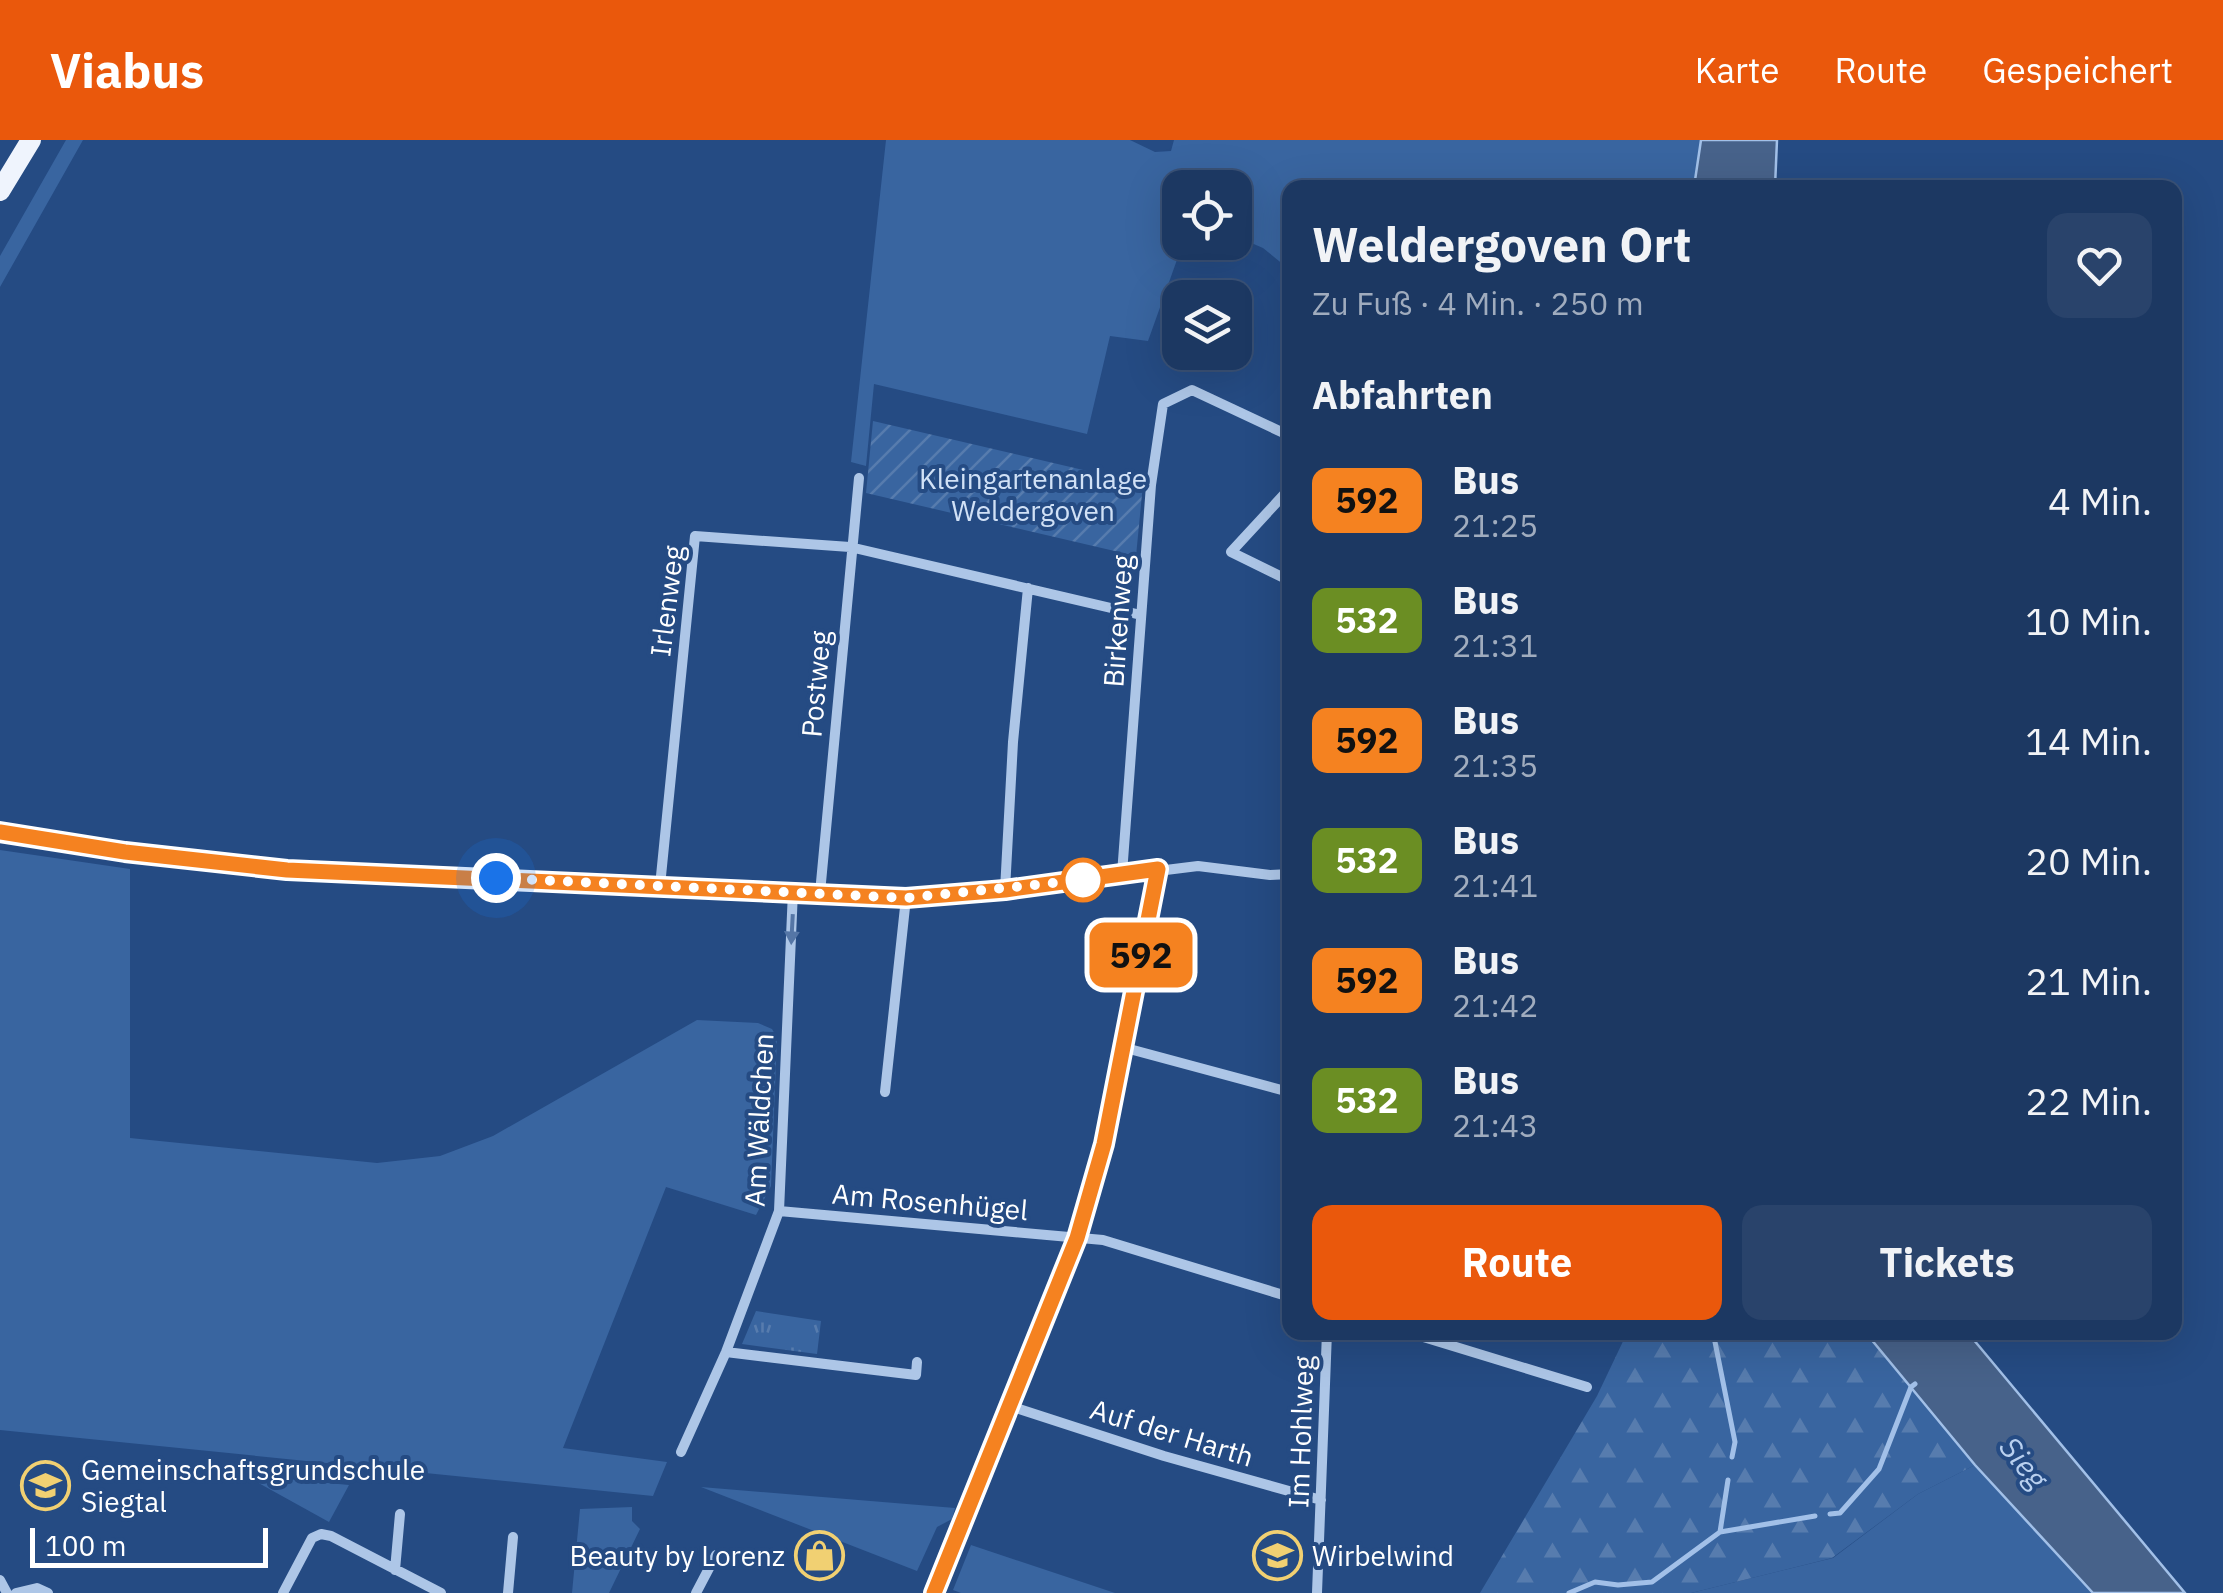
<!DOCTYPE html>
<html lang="de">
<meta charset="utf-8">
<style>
body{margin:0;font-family:"IBM Plex Sans",sans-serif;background:#29436b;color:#f1f3f6;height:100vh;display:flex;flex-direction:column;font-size:38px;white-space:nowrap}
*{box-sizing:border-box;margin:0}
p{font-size:32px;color:#a0acbe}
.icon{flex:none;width:55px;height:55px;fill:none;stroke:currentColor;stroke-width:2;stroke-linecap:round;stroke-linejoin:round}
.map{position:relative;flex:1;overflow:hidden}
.drawer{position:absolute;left:1282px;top:40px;width:900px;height:1160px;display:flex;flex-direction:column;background:#1c3862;border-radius:20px;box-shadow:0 10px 40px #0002,0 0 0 2px #3a5277}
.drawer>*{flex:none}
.badge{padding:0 20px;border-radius:15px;font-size:35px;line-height:65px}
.buttons{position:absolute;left:1162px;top:30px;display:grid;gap:20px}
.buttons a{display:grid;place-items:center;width:90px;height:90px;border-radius:20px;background:#1c3862;box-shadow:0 10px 40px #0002,0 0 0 2px #3a5277;font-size:50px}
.scale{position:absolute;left:30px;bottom:25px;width:238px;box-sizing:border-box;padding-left:10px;border:5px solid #fff;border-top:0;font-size:28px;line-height:35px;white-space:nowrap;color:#fff;-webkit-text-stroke:8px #254b83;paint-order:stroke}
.you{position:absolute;width:50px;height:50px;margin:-25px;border:8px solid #fff;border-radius:50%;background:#1a73e8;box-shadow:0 0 0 15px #1a73e833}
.map>.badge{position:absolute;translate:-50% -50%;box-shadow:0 0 0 5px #fff}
h2{padding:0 30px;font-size:38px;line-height:90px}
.round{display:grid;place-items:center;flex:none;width:105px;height:105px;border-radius:20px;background:#29436b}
.head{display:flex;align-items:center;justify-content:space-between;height:170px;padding:0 30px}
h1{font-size:48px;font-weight:800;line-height:75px}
.button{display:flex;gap:20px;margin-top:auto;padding:20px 30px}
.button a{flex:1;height:115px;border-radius:20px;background:#ea580c;color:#fff;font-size:40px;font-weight:800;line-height:115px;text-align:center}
.button a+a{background:#29436b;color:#f1f3f6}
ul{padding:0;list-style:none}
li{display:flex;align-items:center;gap:30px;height:120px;padding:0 30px}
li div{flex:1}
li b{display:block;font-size:38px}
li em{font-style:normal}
li .badge{min-width:110px;font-weight:700;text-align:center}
header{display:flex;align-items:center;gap:60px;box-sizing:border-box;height:140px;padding:0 50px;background:#ea580c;color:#fff}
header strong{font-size:48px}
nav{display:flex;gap:55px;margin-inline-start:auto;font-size:35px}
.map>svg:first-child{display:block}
.grass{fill:#3965a0}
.forest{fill:url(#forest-firs)}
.park{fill:url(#park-tufts)}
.garden{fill:url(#garden-furrows)}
.water{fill:#47628a;stroke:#a2c0e8;stroke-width:2.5}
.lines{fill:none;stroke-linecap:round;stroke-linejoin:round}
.stream{stroke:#a2c0e8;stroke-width:5}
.street{stroke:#adc6e7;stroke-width:10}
.primary{stroke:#eff4fd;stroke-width:20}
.oneway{fill:#5576a6}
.line-casing{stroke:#fff;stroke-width:22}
.line{stroke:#f58220;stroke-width:15}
.walk{stroke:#fff;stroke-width:10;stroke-dasharray:0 18}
.stop-dot{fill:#fff;stroke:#f58220;stroke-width:5}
.labels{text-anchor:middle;stroke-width:8;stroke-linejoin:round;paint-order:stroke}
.park-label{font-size:28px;fill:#d1e1f6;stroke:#254b83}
.street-label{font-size:28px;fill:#fff;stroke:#254b83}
.poi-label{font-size:28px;fill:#fff;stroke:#254b83;text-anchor:start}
.water-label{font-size:30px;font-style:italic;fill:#b9d0ef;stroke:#254b83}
</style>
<header>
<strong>Viabus</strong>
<nav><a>Karte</a><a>Route</a><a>Gespeichert</a></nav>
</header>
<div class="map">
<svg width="2223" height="1453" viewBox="0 0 2223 1453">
<defs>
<pattern id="forest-firs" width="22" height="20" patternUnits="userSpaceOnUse" patternTransform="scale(2.5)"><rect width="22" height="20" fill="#3965a0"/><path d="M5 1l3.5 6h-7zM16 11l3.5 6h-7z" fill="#577cae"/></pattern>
<pattern id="park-tufts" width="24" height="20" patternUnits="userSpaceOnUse" patternTransform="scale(2.5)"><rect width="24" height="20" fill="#3965a0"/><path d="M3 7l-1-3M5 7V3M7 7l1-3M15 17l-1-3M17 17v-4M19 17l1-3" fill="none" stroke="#577cae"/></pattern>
<pattern id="garden-furrows" width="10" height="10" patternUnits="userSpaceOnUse" patternTransform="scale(2.5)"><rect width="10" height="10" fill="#3965a0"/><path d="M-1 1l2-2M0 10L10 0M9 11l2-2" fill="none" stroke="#577cae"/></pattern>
</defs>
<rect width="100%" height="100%" fill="#254b83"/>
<path class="grass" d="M 66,0 L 83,0 L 0,147 L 0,116 Z
M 886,0 L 1130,0 L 1155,12 L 1171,11 L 1174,0 L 1701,0 L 1694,47 L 1368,48 L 1360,43 L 1357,47 L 1290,48 L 1290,130 L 1263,108 L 1235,96 L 1235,48 L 1180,48 L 1180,102 L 1183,103 L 1148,201 L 1110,196 L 1087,294 L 874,244 L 866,326 L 851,322 Z
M 0,710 L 130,729 L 130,998 L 377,1023 L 440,1016 L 493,996 L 697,880 L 758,883 L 772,889 L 777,898 L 771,1046 L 756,1075 L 666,1047 L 563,1308 L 667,1322 L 653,1356 L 0,1290 Z
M 1975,1325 L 2093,1453 L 1691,1453 L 1833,1418 L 1918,1354 Z
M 255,1336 L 349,1345 L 329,1382 L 253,1340 Z
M 701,1347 L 955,1368 L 952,1379 L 937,1387 L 917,1431 Z
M 632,1367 L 632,1381 L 640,1389 L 609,1453 L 572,1453 L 580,1369 Z
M 971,1405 L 1115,1453 L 961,1453 L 953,1450 Z"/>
<path class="forest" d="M 1627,1193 L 1866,1193 L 1975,1325 L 1918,1354 L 1832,1418 L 1691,1453 L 1480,1453 L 1597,1256 Z"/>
<path class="park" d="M 756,1171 L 821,1181 L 817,1214 L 742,1204 Z"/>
<path class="garden" d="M 873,281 L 1143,344 L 1136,416 L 866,353 Z"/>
<path class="water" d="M 1701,0 L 1777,0 L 1775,47 L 1694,47 Z
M 1866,1193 L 1968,1193 L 2185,1453 L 2093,1453 L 1975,1325 Z"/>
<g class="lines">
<path class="stream" d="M 1713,1192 L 1735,1302 L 1732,1317
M 1830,1374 L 1840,1373 L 1879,1329 L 1911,1247 L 1915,1244
M 1720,1392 L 1815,1376
M 1569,1453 L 1595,1442 L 1618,1445 L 1652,1442 L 1720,1392 L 1728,1340"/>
<path class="street" d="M 1284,438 L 1231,412 L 1290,348
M 0,692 L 125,712 L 287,730 L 906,758 L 1005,750 L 1198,726 L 1270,735 L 1290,734
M 1122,734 L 1151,345 L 1163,264 L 1192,250 L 1290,296
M 660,746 L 695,396 L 850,407 L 1141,475
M 1005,750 L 1013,602 L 1028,448
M 820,753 L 859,338
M 1122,907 L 1289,952
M 885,952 L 906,758
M 779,1071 L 1103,1100 L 1290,1157
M 1407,1192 L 1587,1247
M 726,1212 L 916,1235 L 917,1222
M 1010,1266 L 1164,1316 L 1321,1360
M 681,1312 L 726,1212 L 779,1071 L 793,751
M 395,1430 L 400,1374
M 0,1440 L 7,1453
M 16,1453 L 37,1448 L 48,1453
M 283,1453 L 312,1398 L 321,1394 L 331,1396 L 441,1453
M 508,1453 L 513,1397
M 696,1453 L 716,1415
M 934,1453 L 1077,1098 L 1104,1004 L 1159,729
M 1317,1453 L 1327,1192"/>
<path class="primary" d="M 0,51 L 31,0"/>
</g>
<defs><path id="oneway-solid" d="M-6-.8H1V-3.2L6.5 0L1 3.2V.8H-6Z" transform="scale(2.5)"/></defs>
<use class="oneway" href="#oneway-solid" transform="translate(792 789) rotate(93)"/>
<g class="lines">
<defs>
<path id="line" d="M 0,692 L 125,712 L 287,730 L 906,758 L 1005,750 L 1158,729 L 1104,1004 L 1077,1098 L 934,1453"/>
</defs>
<use href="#line" class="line-casing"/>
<use href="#line" class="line"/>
<path class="walk" d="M 496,738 L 906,758 L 1083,740"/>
</g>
<defs>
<symbol id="school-ring" viewBox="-11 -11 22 22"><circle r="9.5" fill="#254b83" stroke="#f1d072" stroke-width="1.5"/><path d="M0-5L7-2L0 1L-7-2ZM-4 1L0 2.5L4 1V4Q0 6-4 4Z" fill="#f1d072"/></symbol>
<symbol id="shop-ring" viewBox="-11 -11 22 22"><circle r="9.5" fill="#254b83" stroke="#f1d072" stroke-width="1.5"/><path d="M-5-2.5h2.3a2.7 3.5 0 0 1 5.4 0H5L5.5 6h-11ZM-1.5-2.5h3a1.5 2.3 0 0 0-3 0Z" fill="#f1d072"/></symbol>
</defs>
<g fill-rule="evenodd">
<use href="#school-ring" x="18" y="1318" width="55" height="55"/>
<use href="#shop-ring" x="792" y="1388" width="55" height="55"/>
<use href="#school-ring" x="1250" y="1388" width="55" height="55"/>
</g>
<circle class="stop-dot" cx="1083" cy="740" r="20"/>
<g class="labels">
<g class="park-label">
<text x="1033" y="349">Kleingartenanlage<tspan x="1033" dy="32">Weldergoven</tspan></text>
</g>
<g class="street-label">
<text transform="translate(667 461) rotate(-83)" y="10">Irlenweg</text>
<text transform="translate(1118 481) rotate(-86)" y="10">Birkenweg</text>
<text transform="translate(816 544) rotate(-85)" y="10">Postweg</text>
<text transform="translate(759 980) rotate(-87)" y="10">Am Wäldchen</text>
<text transform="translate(930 1062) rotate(5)" y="10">Am Rosenhügel</text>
<text transform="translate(1301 1292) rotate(-88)" y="10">Im Hohlweg</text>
<text transform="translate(1172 1293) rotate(17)" y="10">Auf der Harth</text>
</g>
<g class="poi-label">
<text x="81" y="1340">Gemeinschaftsgrundschule<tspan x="81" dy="32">Siegtal</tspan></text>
<text x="785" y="1426" text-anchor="end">Beauty by Lorenz</text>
<text x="1312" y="1426">Wirbelwind</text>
</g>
<g class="water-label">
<text transform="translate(2023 1323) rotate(51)" y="10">Sieg</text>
</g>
</g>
</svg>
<div class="buttons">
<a><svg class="icon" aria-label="locate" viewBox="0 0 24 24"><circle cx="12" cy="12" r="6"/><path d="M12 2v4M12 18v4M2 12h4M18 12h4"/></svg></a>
<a><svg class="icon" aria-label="layers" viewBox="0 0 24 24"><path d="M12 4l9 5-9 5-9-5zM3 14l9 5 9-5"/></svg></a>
</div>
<div class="scale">100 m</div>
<div class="you" style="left:496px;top:738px"></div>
<b class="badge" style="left:1141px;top:815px;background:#f58220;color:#111">592</b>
<section class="drawer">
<div class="head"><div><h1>Weldergoven Ort</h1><p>Zu Fuß · 4 Min. · 250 m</p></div><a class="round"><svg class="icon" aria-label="heart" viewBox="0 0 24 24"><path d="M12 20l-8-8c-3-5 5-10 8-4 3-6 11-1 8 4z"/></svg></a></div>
<h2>Abfahrten</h2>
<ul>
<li><span class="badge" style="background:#f58220;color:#111">592</span><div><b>Bus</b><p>21:25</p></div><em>4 Min.</em></li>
<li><span class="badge" style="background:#6b8e23;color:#fff">532</span><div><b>Bus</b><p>21:31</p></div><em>10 Min.</em></li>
<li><span class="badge" style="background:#f58220;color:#111">592</span><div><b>Bus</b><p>21:35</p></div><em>14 Min.</em></li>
<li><span class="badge" style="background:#6b8e23;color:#fff">532</span><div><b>Bus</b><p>21:41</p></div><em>20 Min.</em></li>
<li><span class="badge" style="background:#f58220;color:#111">592</span><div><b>Bus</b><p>21:42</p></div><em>21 Min.</em></li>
<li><span class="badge" style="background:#6b8e23;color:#fff">532</span><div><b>Bus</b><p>21:43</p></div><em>22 Min.</em></li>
</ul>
<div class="button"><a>Route</a><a>Tickets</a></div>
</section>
</div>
